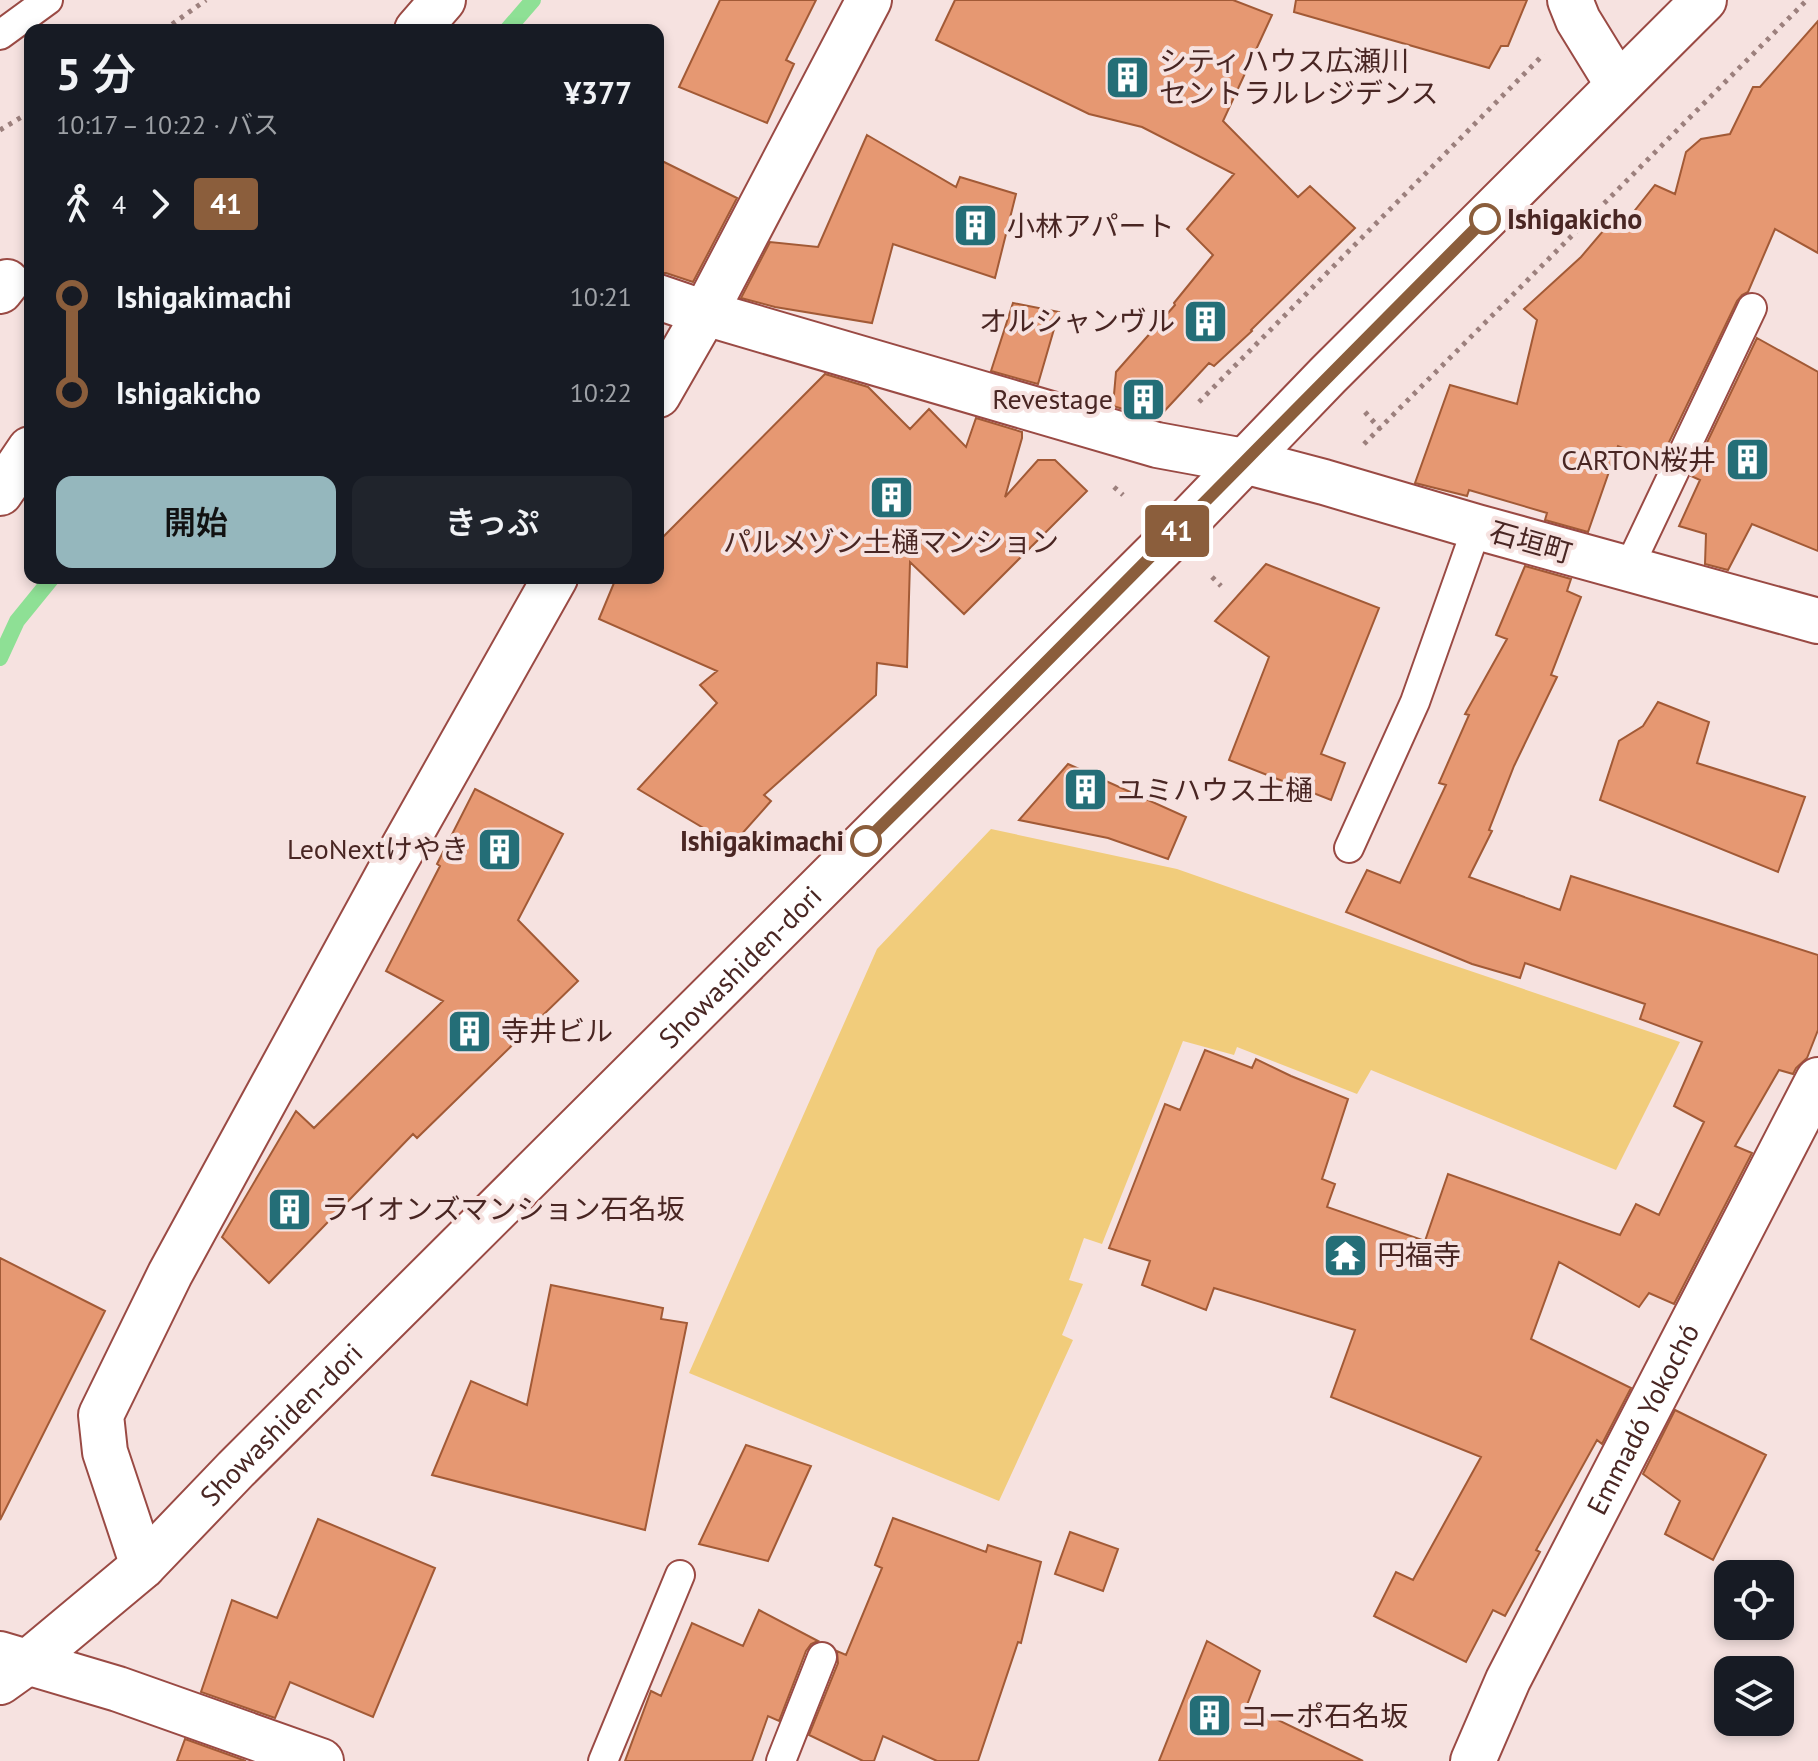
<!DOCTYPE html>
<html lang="ja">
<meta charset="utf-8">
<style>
body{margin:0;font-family:"PT Sans","Noto Sans JP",sans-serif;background:#20242c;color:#f1f3f6;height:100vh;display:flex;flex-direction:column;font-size:30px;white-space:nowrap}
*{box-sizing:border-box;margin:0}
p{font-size:26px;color:#9ea1a6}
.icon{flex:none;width:44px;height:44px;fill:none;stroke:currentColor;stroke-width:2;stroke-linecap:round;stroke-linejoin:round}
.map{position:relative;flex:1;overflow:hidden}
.side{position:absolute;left:24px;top:24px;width:640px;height:560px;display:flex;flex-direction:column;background:#171b24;border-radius:16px;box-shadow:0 4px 12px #0003}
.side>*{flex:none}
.badge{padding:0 16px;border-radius:6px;font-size:28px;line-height:52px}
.buttons{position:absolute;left:1714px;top:1560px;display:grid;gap:16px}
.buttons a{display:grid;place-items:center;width:80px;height:80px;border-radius:16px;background:#171b24;box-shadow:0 4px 12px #0003;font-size:40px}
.map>.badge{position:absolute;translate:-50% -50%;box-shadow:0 0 0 4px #fff}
.legs{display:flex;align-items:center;gap:12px;height:88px;padding:0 32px;font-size:26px}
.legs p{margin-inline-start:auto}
.head{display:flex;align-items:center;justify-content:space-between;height:136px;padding:0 32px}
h1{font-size:44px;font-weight:600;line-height:60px}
.primary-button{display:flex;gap:16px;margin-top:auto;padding:16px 32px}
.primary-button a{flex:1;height:92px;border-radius:16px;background:#95b7bd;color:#111;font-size:32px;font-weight:600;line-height:92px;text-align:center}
.primary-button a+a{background:#20242c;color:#f1f3f6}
ul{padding:0 32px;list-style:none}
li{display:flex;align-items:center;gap:28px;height:96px;font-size:30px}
li i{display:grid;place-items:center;width:12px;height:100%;margin:0 10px;background:currentColor}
li i::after{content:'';width:20px;height:20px;margin:-10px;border:6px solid;border-radius:50%;background:#171b24}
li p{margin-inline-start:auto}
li:first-child i{background:linear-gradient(#0000 50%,currentColor 0)}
li:last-child i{background:linear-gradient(currentColor 50%,#0000 0)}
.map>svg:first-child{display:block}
.green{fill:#f1cc7b}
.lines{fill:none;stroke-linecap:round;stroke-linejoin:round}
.stream{stroke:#8ee095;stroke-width:16}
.building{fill:#e69872;stroke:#a25a36;stroke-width:2}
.service-casing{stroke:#9a4a44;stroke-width:32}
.minor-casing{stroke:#9a4a44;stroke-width:48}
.tertiary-casing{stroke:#9a4a44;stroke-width:48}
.path{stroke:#9c807d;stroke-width:5;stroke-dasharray:4 6;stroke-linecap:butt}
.service{stroke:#fff;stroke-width:28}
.minor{stroke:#fff;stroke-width:44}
.tertiary{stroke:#fff;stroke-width:44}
.line-1-casing{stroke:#fff;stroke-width:18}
.line-1{stroke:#8b5e3c;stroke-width:12}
.stop-1-dot{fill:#fff;stroke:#8b5e3c;stroke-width:4}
.labels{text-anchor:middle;stroke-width:8;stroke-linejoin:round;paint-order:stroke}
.poi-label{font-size:28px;fill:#492623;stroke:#f6e2e0;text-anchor:start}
.stop-label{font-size:28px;font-weight:bold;fill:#492623;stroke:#f6e2e0;text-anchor:start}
.street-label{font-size:28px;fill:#492623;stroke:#f6e2e0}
</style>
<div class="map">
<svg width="1818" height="1761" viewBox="0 0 1818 1761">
<rect width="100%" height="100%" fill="#f6e2e0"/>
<path class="green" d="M 991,829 L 1177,869 L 1429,957 L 1680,1042 L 1616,1170 L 1371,1070 L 1357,1094 L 1237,1047 L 1234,1055 L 1183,1041 L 1102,1244 L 1084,1238 L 1069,1280 L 1083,1284 L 1062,1335 L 1073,1340 L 999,1501 L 689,1373 L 877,949 Z"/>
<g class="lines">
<path class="stream" d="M 507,30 L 533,0
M 0,658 L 17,621 L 52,578"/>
</g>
<path class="building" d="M 720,0 L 816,0 L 786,60 L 794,64 L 767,123 L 679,87 Z
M 955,0 L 1233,0 L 1272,15 L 1223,121 L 1298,197 L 1310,186 L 1355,228 L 1251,330 L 1252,331 L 1214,366 L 1209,363 L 1157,419 L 1113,406 L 1116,372 L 1175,305 L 1174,303 L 1213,255 L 1187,229 L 1234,174 L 1142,127 L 1089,114 L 936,40 Z
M 1296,0 L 1527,0 L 1508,46 L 1501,46 L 1489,68 L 1294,12 Z
M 1818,21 L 1818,253 L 1775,229 L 1748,292 L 1742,295 L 1737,301 L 1659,463 L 1618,446 L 1588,532 L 1545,520 L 1547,513 L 1469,490 L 1467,496 L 1415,483 L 1450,385 L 1517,404 L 1537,320 L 1524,309 L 1581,257 L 1614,218 L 1624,224 L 1655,185 L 1675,194 L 1686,152 L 1701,139 L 1730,134 L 1753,87 L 1760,87 Z
M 867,135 L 956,187 L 960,177 L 1016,194 L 995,278 L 893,244 L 872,323 L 775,307 L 741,298 L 770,242 L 818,247 Z
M 658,159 L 737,198 L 693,282 L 666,273 L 658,273 Z
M 1013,303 L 1059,312 L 1038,384 L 991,371 Z
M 1757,338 L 1818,372 L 1818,551 L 1752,524 L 1728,570 L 1705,564 L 1706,534 L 1679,526 L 1700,480 L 1691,476 Z
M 825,374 L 868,387 L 910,429 L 929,409 L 966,447 L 976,418 L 1022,432 L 1022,438 L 1005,497 L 1038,460 L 1055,460 L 1087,491 L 964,614 L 910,562 L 907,667 L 877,663 L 876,695 L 764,795 L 771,801 L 732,845 L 638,789 L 717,703 L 700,685 L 717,671 L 599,619 L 616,578 L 658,578 L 658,542 Z
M 1266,564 L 1379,608 L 1321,754 L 1345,763 L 1331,800 L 1229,760 L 1269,657 L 1215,621 Z
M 1525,566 L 1571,579 L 1567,591 L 1581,597 L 1551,675 L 1557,677 L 1514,766 L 1489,830 L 1492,831 L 1469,877 L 1560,910 L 1571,876 L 1818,955 L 1818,1030 L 1807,1058 L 1796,1068 L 1793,1074 L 1779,1070 L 1735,1146 L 1752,1153 L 1674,1304 L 1649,1293 L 1639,1307 L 1559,1262 L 1531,1339 L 1631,1388 L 1602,1444 L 1597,1440 L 1536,1550 L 1540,1552 L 1505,1616 L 1493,1610 L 1466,1662 L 1374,1616 L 1396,1572 L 1413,1580 L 1481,1457 L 1331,1397 L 1355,1330 L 1214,1288 L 1206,1310 L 1142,1285 L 1150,1261 L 1109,1248 L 1165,1104 L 1180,1110 L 1205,1050 L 1252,1068 L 1256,1059 L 1291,1076 L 1348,1099 L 1322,1179 L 1335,1184 L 1327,1207 L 1425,1241 L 1448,1174 L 1620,1235 L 1636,1204 L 1659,1215 L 1704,1122 L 1674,1106 L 1702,1042 L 1640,1019 L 1645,1004 L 1525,963 L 1520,978 L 1472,964 L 1346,912 L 1367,870 L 1400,883 L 1446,785 L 1439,783 L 1469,715 L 1465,714 L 1507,639 L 1496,635 Z
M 1658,702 L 1709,722 L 1697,763 L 1805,797 L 1778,872 L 1600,800 L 1619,741 L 1643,726 Z
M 1068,764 L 1186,817 L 1168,859 L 1108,838 L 1019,820 Z
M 475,789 L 563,834 L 518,920 L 578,981 L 417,1138 L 413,1134 L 269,1283 L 222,1237 L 296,1111 L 314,1128 L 443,1001 L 386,971 L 440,866 L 437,864 Z
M 0,1258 L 105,1311 L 0,1520 Z
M 551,1285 L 663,1308 L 661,1319 L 687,1323 L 645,1530 L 432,1475 L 471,1381 L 527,1405 Z
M 1675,1410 L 1766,1455 L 1713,1560 L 1665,1534 L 1680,1501 L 1643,1474 Z
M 746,1445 L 811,1466 L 768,1561 L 699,1544 Z
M 893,1518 L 986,1552 L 988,1545 L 1041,1562 L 1021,1643 L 1018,1642 L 978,1761 L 937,1761 L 883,1736 L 874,1761 L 863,1761 L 809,1735 L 838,1663 L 837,1651 L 846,1655 L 882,1568 L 875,1565 Z
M 318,1519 L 435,1568 L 373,1717 L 290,1682 L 275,1718 L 201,1692 L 232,1600 L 277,1618 Z
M 1070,1532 L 1118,1549 L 1103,1591 L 1055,1574 Z
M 759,1610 L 818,1641 L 811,1644 L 806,1651 L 779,1721 L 768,1716 L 752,1761 L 625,1761 L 651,1691 L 661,1696 L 692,1623 L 743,1646 Z
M 1207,1641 L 1260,1671 L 1247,1705 L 1363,1761 L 1159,1761 Z
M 185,1739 L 246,1761 L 177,1761 Z"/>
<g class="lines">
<defs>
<path id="service" d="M 0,35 L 48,0
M 1628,569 L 1752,308
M 1349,848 L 1415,702 L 1477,527
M 603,1761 L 680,1575
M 781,1761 L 822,1657"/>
<g id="minor">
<path d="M 1570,0 L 1578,20 L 1618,85"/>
<path d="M 417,30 L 443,0"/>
<path d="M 0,291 L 7,282"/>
<path d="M 658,297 L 705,313 L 1157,445 L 1244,461 L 1324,482 L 1477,527 L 1818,621"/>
<path d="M 658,395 L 705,313 L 869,0"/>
<path d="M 0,493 L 30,449"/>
<path d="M 143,1566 L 105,1452 L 101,1415 L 170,1274 L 396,860 L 555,578"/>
<path d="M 0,1654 L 118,1689 L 321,1761"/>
<path id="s1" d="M 1473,1761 L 1508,1680 L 1818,1080"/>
</g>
<g id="tertiary">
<path id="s2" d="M 0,1682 L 28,1662 L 143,1566 L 236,1469 L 1170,539 L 1328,375 L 1704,0"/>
</g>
</defs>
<use href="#service" class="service-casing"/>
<use href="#minor" class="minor-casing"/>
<use href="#tertiary" class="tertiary-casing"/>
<path class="path" d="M 164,30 L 206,0
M 0,130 L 30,112
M 1199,402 L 1544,54
M 1365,412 L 1380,429
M 1364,444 L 1807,0
M 1114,487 L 1123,495
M 1212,577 L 1221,586"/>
<use href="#service" class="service"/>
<use href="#minor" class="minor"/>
<use href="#tertiary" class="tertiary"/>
</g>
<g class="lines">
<defs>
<path id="line-1" d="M 866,841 C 1075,636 1278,426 1485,219"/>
</defs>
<use href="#line-1" class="line-1-casing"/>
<use href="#line-1" class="line-1"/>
</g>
<defs>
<symbol id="building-square" viewBox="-11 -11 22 22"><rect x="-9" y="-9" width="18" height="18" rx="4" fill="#246e77" stroke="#f6e2e0"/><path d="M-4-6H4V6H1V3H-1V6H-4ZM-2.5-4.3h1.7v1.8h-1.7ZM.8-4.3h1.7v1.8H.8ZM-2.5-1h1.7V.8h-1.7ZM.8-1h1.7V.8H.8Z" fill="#fff"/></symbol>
<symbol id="temple-square" viewBox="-11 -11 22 22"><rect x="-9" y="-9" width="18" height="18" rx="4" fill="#246e77" stroke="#f6e2e0"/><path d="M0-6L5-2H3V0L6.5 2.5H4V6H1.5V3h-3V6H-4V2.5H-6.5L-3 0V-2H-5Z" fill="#fff"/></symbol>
</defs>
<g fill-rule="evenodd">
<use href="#building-square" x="1102" y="52" width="51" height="51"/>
<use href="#building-square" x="950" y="200" width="51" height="51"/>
<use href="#building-square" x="1180" y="296" width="51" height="51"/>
<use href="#building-square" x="1118" y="374" width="51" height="51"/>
<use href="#building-square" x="1722" y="434" width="51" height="51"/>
<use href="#building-square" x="866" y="472" width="51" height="51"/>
<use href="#building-square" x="1060" y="764" width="51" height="51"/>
<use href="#building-square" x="474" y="824" width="51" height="51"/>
<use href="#building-square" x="444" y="1006" width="51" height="51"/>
<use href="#building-square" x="264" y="1184" width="51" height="51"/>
<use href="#temple-square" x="1320" y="1230" width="51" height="51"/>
<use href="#building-square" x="1184" y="1690" width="51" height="51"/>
</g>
<g class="stop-1-dot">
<circle cx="1485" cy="219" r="14"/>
<circle cx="866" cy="841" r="14"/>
</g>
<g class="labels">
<g class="poi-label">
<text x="1159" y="71">シティハウス広瀬川<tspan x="1159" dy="32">セントラルレジデンス</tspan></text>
<text x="1007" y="236">小林アパート</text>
<text x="1175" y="331" text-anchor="end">オルシャンヴル</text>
<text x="1113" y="409" text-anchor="end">Revestage</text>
<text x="1716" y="470" text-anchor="end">CARTON桜井</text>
<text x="891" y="552" text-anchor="middle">パルメゾン土樋マンション</text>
<text x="1117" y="800">ユミハウス土樋</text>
<text x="469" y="859" text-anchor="end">LeoNextけやき</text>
<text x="501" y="1041">寺井ビル</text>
<text x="321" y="1219">ライオンズマンション石名坂</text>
<text x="1377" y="1265">円福寺</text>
<text x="1240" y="1726">コーポ石名坂</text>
</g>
<g class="stop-label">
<text x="1507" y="229">Ishigakicho</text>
<text x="844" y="851" text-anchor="end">Ishigakimachi</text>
</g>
<g class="street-label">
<text transform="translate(1531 542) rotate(16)" y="10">石垣町</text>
<text dy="10" stroke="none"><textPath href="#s2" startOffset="1030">Showashiden-dori</textPath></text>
<text dy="10" stroke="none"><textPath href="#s1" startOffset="382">Emmadó Yokochó</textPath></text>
<text dy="10" stroke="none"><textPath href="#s2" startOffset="382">Showashiden-dori</textPath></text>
</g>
</g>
</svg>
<div class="buttons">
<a><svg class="icon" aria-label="locate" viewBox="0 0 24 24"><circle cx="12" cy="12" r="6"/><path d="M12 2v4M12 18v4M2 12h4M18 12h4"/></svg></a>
<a><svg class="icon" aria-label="layers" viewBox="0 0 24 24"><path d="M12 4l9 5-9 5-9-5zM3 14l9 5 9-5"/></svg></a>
</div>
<b class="badge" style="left:1177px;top:531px;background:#8b5e3c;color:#fff">41</b>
<section class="side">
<div class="head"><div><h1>5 分</h1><p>10:17 – 10:22 · バス</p></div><b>¥377</b></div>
<div class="legs"><svg class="icon" aria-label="walk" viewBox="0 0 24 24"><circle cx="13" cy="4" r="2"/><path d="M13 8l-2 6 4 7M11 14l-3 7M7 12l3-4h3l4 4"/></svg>4<svg class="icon" aria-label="forward" viewBox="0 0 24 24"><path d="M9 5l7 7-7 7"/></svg><b class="badge" style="background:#8b5e3c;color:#fff">41</b></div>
<ul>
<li><i style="color:#8b5e3c"></i><b>Ishigakimachi</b><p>10:21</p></li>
<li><i style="color:#8b5e3c"></i><b>Ishigakicho</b><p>10:22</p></li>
</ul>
<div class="primary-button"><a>開始</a><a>きっぷ</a></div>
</section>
</div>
